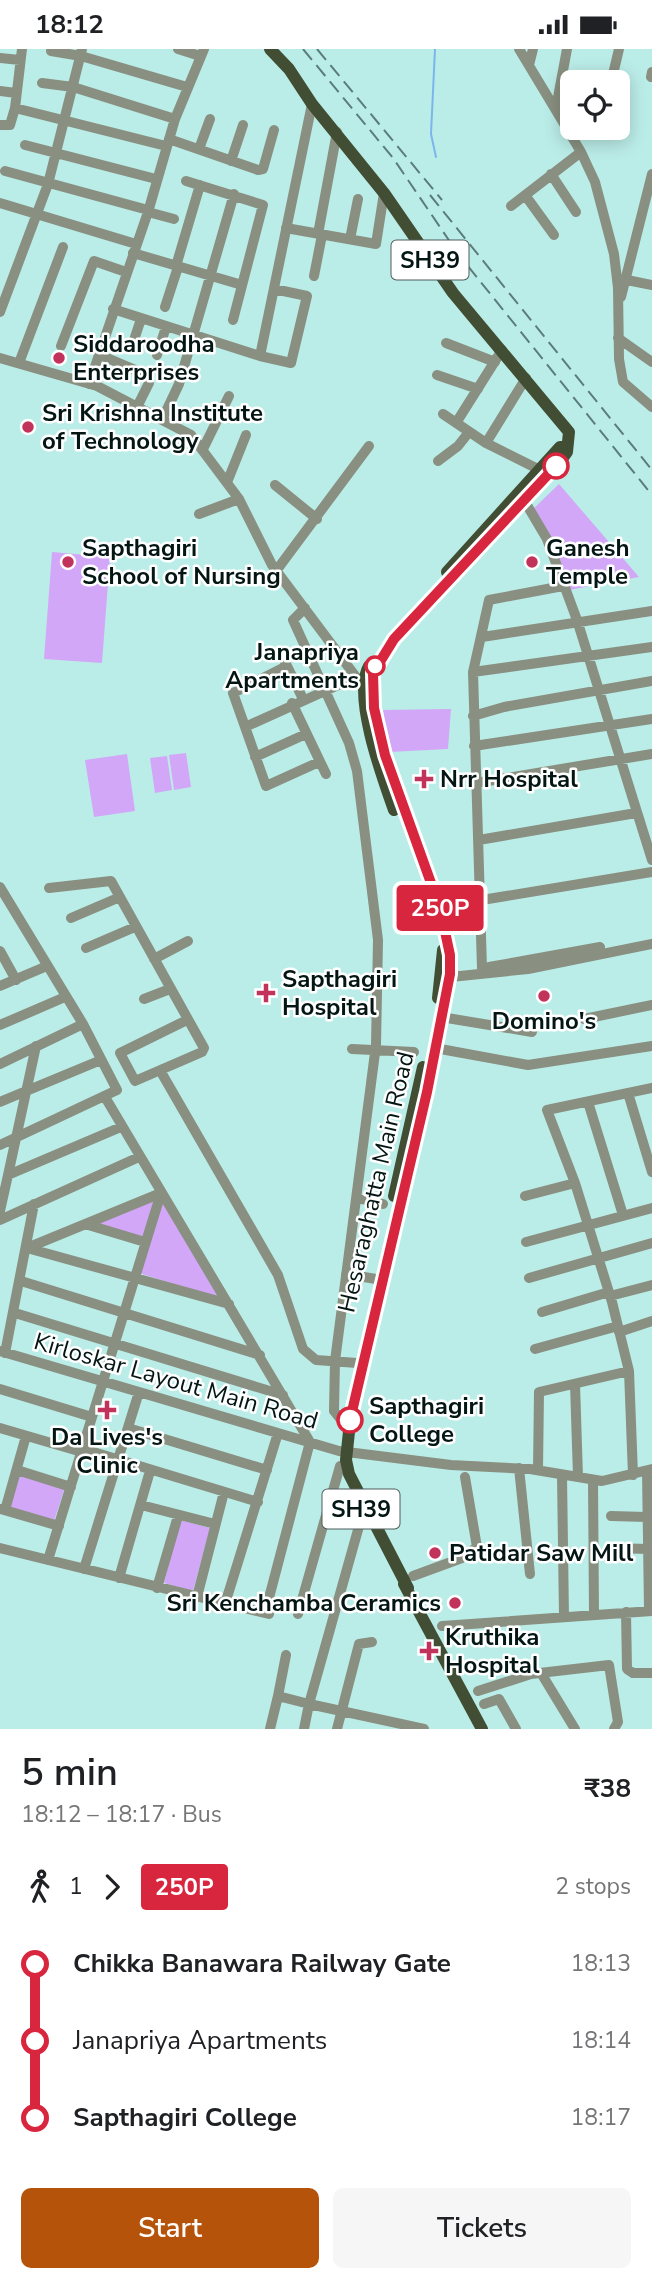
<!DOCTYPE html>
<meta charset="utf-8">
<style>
body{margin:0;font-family:"Nunito Sans",sans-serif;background:#f6f6f6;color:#202124;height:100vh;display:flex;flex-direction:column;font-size:26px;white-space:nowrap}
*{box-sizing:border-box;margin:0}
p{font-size:23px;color:#757577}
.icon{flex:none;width:38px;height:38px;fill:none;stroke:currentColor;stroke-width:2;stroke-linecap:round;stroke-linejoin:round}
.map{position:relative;height:1680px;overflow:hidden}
.details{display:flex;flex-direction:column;background:#fff;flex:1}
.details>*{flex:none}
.badge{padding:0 14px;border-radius:5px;font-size:24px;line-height:46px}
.fabs{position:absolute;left:560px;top:21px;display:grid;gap:14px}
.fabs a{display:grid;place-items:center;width:70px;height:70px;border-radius:10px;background:#fff;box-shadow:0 4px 18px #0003;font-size:35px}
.map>.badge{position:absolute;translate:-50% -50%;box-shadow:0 0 0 4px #fff}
.legs{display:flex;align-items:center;gap:10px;height:77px;padding:0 21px;font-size:23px}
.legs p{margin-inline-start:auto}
.summary{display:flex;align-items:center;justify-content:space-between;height:119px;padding:0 21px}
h1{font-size:38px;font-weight:600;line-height:52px}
.primary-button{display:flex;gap:14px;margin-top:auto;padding:14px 21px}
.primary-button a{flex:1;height:80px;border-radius:10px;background:#b45309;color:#fff;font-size:28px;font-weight:600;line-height:80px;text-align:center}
.primary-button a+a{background:#f6f6f6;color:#202124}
ul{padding:0 21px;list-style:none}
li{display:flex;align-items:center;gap:24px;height:77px;font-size:26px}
li i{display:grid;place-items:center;width:10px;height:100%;margin:0 9px;background:currentColor}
li i::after{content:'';width:18px;height:18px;margin:-9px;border:5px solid;border-radius:50%;background:#fff}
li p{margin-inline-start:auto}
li:first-child i{background:linear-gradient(#0000 50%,currentColor 0)}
li:last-child i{background:linear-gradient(currentColor 50%,#0000 0)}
.status{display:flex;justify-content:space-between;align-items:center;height:49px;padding:0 35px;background:#fff;direction:ltr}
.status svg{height:19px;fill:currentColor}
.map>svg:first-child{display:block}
.green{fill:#d2a7f7}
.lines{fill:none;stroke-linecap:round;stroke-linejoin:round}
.stream{stroke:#7cb5ec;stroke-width:2}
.minor{stroke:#899081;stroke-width:10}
.major{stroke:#424e34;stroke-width:12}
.rail{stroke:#5b7d7a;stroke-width:2;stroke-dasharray:14 7;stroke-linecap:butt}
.line-1-casing{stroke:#fff;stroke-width:16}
.line-1{stroke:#d7263d;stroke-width:10}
.poi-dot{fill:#c2335c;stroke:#fff;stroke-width:2.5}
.stop-1-dot{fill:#fff;stroke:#d7263d;stroke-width:3.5}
.labels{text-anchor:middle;stroke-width:5;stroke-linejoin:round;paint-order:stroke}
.shield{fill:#fff;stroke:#4f5c5a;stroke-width:2}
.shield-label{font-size:23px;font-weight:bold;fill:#031614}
.poi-label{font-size:24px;font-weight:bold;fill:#031614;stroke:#fff;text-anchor:start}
.stop-label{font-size:24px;font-weight:bold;fill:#031614;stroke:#fff;text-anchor:end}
.street-label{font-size:24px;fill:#031614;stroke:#fff}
</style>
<div class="status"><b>18:12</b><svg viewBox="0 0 49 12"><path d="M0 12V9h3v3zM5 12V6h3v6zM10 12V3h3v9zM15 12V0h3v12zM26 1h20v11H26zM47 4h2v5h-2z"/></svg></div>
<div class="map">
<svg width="652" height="1680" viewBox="0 0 652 1680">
<rect width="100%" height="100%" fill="#bbede8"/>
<path class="green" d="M 559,435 L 639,528 L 569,541 L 531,462 Z
M 52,503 L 110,508 L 102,614 L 44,610 Z
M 451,660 L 448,700 L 389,703 L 383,661 Z
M 186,704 L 191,738 L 174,741 L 169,706 Z
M 127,705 L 135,762 L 94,768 L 85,711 Z
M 167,707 L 172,741 L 155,744 L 150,709 Z
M 154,1150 L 143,1189 L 92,1175 Z
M 162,1152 L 221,1250 L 139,1224 Z
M 18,1424 L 65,1438 L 54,1472 L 8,1459 Z
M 180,1471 L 210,1479 L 193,1542 L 164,1534 Z"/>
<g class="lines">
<path class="stream" d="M 435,0 L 431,85 L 436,108"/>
<path class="minor" d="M 178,0 L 200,7
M 519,0 L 581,103 L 595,133 L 614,205 L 618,239 L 619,310 L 623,333 L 652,358
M 51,2 L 81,7 L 187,38
M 0,9 L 20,11
M 529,16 L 533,0
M 614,21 L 619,0
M 651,28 L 652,23
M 42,34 L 73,38 L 175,70
M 0,42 L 16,44
M 15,59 L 22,0
M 556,59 L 567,0
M 0,76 L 10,76 L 15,59 L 166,97
M 169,90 L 258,121 L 263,120 L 274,81
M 25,96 L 156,130
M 199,100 L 210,70
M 231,112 L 243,76
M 5,122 L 148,161
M 551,125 L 576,163
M 186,132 L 263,156 L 233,271
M 525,146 L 554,186
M 0,154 L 136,195
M 511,157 L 581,103
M 148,163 L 174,170
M 286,179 L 376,195 L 384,144
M 318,185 L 337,83
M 350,190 L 358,150
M 133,204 L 242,236
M 176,217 L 200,136
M 314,227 L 322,186
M 627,231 L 652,236
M 621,248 L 652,125
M 165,258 L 178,218
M 113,260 L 260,307 L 291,314 L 307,247 L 274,240
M 0,263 L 48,135 L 82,0
M 618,289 L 652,313
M 446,294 L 495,313
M 61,297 L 94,212 L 126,223
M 132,297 L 141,270
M 100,306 L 145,325
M 157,306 L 166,278
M 260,307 L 312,55
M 0,309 L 97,337 L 191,386 L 239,450 L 272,516 L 356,628 L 370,639
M 19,314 L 63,198
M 437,326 L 478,340
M 89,335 L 148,163 L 175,70 L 204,0
M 137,358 L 149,334
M 443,365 L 486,394 L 546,424
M 162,371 L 179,335 L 234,145
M 456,374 L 502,301
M 486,394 L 526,329
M 203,400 L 229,347
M 438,412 L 458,397 L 469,383
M 228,431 L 246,386
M 275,436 L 317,470
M 521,446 L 547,490 L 577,571 L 652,811
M 199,465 L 239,450
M 276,522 L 369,397
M 305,559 L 293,571 L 349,694 L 357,722 L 378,891 L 376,996 L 335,1312 L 334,1362 L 342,1372
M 482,588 L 652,562
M 280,603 L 287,617
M 473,623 L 652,598
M 303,650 L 287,617 L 233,644 L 266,737 L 319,713
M 292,654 L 326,725
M 473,667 L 504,658 L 652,632
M 245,678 L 356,628
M 474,697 L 652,670
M 255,708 L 306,685
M 476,734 L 652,705
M 479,791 L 636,764
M 0,838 L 83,975 L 117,1041 L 0,1096
M 49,839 L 111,832 L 204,999 L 202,1003 L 135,1032 L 120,1004 L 187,971
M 482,851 L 652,823
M 71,869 L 120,848
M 86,899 L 135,878
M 0,902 L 16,931
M 154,910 L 188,892
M 489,918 L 600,898
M 482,919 L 473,623 L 489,551 L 563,537
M 441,929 L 528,920 L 652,895
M 0,937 L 47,917
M 144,950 L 170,940
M 441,968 L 532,983
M 584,970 L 652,956
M 0,976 L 65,948
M 435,999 L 528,1016 L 652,997
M 352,1000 L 414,1003
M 0,1015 L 83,975
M 161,1023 L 278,1226 L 303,1300 L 316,1311 L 357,1314
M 628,1044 L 652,1123
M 105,1048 L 310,1393 L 265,1564
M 0,1053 L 101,1011
M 588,1053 L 623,1166
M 8,1126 L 36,997
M 525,1147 L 575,1134
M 357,1149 L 383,1155
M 0,1162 L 8,1126 L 121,1078
M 0,1171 L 139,1108
M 85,1175 L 145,1193
M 526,1193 L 652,1159
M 27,1199 L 229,1255
M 27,1199 L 161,1144
M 346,1225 L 376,1230
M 529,1229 L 652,1194
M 21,1232 L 260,1306
M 610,1247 L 652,1236
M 542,1263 L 609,1243
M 15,1264 L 283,1346
M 619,1283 L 652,1272
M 535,1300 L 618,1277
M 0,1302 L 339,1402 L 451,1416 L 530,1420 L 602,1432 L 652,1420
M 5,1304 L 34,1155
M 575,1335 L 578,1428
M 0,1340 L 92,1368
M 0,1379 L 82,1403
M 128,1379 L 267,1421
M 90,1402 L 258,1453
M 519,1419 L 530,1525
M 17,1421 L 71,1438
M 538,1421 L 539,1343 L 629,1322
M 647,1422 L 649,1561
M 562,1426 L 564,1568
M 633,1426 L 629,1322 L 612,1253 L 575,1134 L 547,1061 L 652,1039
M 593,1431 L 594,1566
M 141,1456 L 215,1475
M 1,1460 L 59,1477
M 5,1461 L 26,1387
M 363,1463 L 309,1655 L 424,1680
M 611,1467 L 647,1468
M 0,1499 L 269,1565
M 611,1499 L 648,1500
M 48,1511 L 161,1144
M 84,1520 L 139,1343
M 413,1527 L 462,1509 L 477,1498 L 465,1428
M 119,1529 L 150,1422
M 157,1539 L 178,1467
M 197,1548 L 224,1443
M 225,1555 L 278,1384
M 626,1563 L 627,1620 L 633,1624 L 652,1624
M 298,1565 L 340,1417
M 442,1577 L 652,1562
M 541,1624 L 575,1680
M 478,1642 L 531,1625 L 609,1616 L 618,1673 L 614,1680
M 278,1647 L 286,1606
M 484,1655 L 499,1650 L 516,1680
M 270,1680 L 278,1647 L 309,1655 L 304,1680
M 337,1680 L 359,1595 L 372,1593"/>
<path class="major" d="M 270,0 L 289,20 L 312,55 L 384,144 L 453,244 L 569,383 L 567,403 L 559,414 L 394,589 L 373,623 L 374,658 L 385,706 L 440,859 L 450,906 L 450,925 L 427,1043 L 350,1373 L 346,1411 L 349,1425 L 408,1539
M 447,523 L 560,398 L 567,398
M 369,617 C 352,646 383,730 394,761
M 438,949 L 443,901
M 394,1147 L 423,1018
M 404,1535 L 482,1680"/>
<path class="rail" d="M 303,0 L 393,109 L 459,206 L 652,446
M 317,0 L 442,151
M 430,146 L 652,421"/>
</g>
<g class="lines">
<defs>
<path id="line-1" d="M 350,1371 L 427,1043 L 450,925 L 450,906 L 440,859 L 385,706 L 374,659 L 373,624 L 394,590 L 556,417"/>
</defs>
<use href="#line-1" class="line-1-casing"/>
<use href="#line-1" class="line-1"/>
</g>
<g class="poi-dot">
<circle cx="59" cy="309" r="7"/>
<circle cx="28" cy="378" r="7"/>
<circle cx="68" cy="513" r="7"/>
<circle cx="532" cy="513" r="7"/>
<path d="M420.5 719.5h7v7h7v7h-7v7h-7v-7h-7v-7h7z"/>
<path d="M262.5 933.5h7v7h7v7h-7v7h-7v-7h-7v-7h7z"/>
<circle cx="544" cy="947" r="7"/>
<path d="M103.5 1350.5h7v7h7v7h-7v7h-7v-7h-7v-7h7z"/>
<circle cx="435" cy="1504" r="7"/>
<circle cx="455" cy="1554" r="7"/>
<path d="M425.5 1591.5h7v7h7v7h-7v7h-7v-7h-7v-7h7z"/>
</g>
<g class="stop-1-dot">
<circle cx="556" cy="417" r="12"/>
<circle cx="375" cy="617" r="9"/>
<circle cx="350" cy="1371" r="12"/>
</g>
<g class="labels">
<g class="shield">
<rect x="391.5" y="191.5" width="77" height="39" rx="5"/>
<rect x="322.5" y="1440.5" width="77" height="39" rx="5"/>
</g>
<g class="shield-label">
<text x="430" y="219">SH39</text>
<text x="361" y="1468">SH39</text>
</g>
<g class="poi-label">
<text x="73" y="303">Siddaroodha<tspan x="73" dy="28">Enterprises</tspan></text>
<text x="42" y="372">Sri Krishna Institute<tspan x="42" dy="28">of Technology</tspan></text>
<text x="82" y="507">Sapthagiri<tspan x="82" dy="28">School of Nursing</tspan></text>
<text x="546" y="507">Ganesh<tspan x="546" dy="28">Temple</tspan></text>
<text x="440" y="738">Nrr Hospital</text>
<text x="282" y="938">Sapthagiri<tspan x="282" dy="28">Hospital</tspan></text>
<text x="544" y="980" text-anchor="middle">Domino's</text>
<text x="107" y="1396" text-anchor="middle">Da Lives's<tspan x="107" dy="28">Clinic</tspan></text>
<text x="449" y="1512">Patidar Saw Mill</text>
<text x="441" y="1562" text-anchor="end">Sri Kenchamba Ceramics</text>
<text x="445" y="1596">Kruthika<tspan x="445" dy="28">Hospital</tspan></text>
</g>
<g class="stop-label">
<text x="359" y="611">Janapriya<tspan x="359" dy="28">Apartments</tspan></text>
<text x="369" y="1365" text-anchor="start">Sapthagiri<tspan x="369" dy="28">College</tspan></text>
</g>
<g class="street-label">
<text transform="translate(376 1133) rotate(-77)" y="8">Hesaraghatta Main Road</text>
<text transform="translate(176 1332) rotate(16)" y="8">Kirloskar Layout Main Road</text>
</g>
</g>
</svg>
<div class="fabs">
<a><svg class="icon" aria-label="locate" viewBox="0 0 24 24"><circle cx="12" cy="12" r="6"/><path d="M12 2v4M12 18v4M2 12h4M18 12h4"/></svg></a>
</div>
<b class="badge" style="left:440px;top:859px;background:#d7263d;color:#fff">250P</b>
</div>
<section class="details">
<div class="summary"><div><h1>5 min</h1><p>18:12 – 18:17 · Bus</p></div><b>₹38</b></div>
<div class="legs"><svg class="icon" aria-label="walk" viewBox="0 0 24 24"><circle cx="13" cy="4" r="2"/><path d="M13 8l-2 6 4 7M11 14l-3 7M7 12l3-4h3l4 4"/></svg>1<svg class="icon" aria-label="forward" viewBox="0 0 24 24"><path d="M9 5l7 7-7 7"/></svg><b class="badge" style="background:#d7263d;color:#fff">250P</b><p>2 stops</p></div>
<ul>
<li><i style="color:#d7263d"></i><b>Chikka Banawara Railway Gate</b><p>18:13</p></li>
<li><i style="color:#d7263d"></i><span>Janapriya Apartments</span><p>18:14</p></li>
<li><i style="color:#d7263d"></i><b>Sapthagiri College</b><p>18:17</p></li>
</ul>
<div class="primary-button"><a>Start</a><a>Tickets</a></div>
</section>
